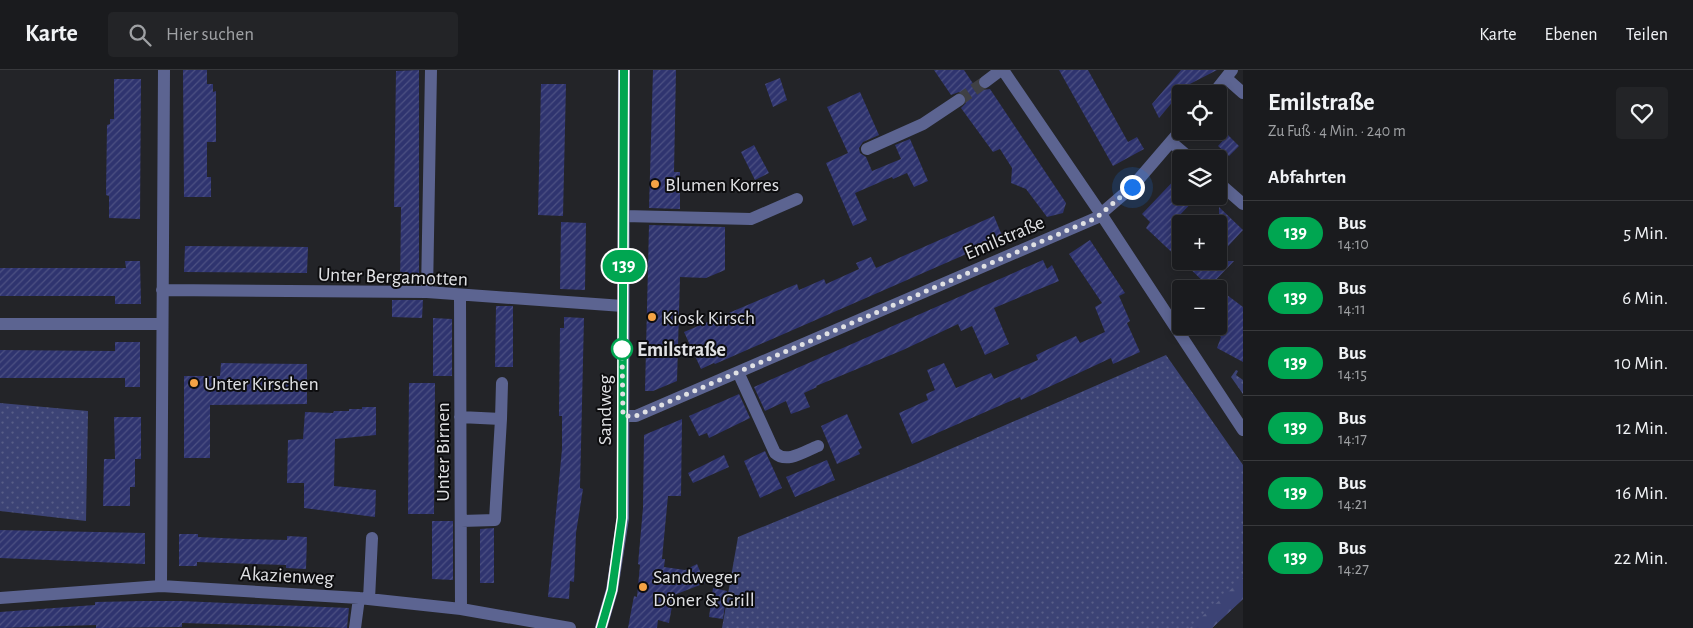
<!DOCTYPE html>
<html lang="de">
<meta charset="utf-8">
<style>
body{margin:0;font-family:"Alegreya Sans",sans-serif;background:#232427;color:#f1f3f6;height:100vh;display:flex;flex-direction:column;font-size:19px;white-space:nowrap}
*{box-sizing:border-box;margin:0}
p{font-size:16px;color:#9fa1a4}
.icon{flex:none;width:28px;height:28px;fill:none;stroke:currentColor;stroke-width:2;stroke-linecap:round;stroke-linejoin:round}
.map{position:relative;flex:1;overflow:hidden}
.sheet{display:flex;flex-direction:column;background:#1a1b1e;width:450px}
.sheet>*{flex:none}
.badge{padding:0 10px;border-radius:16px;font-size:18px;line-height:32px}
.fabs{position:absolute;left:1172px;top:15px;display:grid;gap:10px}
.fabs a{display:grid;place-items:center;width:55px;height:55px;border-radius:5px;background:#1a1b1e;box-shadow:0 2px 8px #0003,0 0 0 1px #38393c;font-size:25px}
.you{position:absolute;width:25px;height:25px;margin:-12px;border:4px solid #fff;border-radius:50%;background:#1a73e8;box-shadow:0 0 0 8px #1a73e833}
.map>.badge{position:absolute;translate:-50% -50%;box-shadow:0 0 0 2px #fff}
h2{padding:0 25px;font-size:19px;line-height:45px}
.round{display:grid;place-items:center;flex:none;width:52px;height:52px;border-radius:5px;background:#232427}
.head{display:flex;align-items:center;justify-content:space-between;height:85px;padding:0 25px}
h1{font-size:24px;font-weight:700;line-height:38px}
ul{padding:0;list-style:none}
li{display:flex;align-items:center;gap:15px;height:65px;padding:0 25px;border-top:1px solid #38393c}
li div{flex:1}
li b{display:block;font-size:19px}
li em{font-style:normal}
li .badge{min-width:55px;font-weight:700;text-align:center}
header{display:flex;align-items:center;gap:30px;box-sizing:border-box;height:70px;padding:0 25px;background:#1a1b1e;border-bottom:1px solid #38393c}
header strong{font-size:24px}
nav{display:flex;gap:28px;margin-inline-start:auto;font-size:18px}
.search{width:350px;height:45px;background:#232427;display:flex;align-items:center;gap:12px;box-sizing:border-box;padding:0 18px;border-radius:5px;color:#9fa1a4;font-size:19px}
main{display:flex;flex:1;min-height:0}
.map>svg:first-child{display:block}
.green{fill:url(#green-dots)}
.forest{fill:url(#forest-firs)}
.building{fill:url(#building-hatch)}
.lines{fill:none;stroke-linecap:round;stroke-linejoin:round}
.minor-tunnel{stroke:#3f4044;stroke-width:12;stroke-dasharray:12 6;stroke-linecap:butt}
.minor{stroke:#5c6491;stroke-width:12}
.line-casing{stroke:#fff;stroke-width:11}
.line{stroke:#00a651;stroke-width:8}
.walk{stroke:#e0e1e4;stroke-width:5;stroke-dasharray:0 9}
.poi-dot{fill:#f5a345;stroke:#0d0d0f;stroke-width:2}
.stop-dot{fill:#fff;stroke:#00a651;stroke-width:2.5}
.labels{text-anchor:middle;stroke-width:4;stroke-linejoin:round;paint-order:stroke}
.poi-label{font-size:20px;fill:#e0e1e4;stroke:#0d0d0f;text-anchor:start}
.street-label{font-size:20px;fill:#e0e1e4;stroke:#0d0d0f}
.stop-label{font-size:20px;font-weight:bold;fill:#e0e1e4;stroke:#0d0d0f;text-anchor:start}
</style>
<header>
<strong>Karte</strong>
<div class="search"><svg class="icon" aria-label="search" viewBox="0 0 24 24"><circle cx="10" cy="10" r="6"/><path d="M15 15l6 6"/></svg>Hier suchen</div>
<nav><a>Karte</a><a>Ebenen</a><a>Teilen</a></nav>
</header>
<main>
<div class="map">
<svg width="1243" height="558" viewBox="0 0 1243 558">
<defs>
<pattern id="green-dots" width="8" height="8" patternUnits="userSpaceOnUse" patternTransform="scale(1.25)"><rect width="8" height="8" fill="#3c4375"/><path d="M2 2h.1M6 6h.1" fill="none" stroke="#585e88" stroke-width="1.8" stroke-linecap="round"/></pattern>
<pattern id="forest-firs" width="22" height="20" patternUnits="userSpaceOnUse" patternTransform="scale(1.25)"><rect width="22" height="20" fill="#3c4375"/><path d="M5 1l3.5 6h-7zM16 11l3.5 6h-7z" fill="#585e88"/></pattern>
<pattern id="building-hatch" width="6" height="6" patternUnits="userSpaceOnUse" patternTransform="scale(1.25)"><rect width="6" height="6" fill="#2f346f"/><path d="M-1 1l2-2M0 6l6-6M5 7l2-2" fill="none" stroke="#4d5183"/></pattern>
</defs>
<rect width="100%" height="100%" fill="#232428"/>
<path class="green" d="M 1166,285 L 1243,395 L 1243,529 L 1212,558 L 722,558 L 738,467 L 916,394 Z
M 1236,300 L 1238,301 L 1236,305 L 1243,310 L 1243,324 L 1231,307 Z
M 0,333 L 88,341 L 86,451 L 0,441 Z"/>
<path class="forest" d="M 1243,508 L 1243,529 L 1212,558 L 1190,558 Z"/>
<path class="building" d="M 183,0 L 207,0 L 207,14 L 213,14 L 213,22 L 216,21 L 216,72 L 207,72 L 207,107 L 211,107 L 211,127 L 184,127 Z
M 419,0 L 419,214 L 400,214 L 401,137 L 394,137 L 396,1 Z
M 653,0 L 676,0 L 674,102 L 680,102 L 680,139 L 649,138 Z
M 934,0 L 964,0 L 974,15 L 977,13 L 982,20 L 990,19 L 1066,133 L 1063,143 L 1047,147 L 1026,119 L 1011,113 L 1012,98 L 1000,79 L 993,82 L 961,38 L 966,33 L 965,25 L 959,22 L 951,25 Z
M 1059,0 L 1088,0 L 1128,72 L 1137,67 L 1144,79 L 1113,96 Z
M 1181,0 L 1217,0 L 1186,16 L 1159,48 L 1152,34 Z
M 780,8 L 787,30 L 773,37 L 765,14 Z
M 114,9 L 141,9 L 140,149 L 109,148 L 109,126 L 106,125 L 107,55 L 110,54 L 110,49 L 114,49 Z
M 541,14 L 566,14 L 563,146 L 538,145 Z
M 860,22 L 879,65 L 863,72 L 859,78 L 860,83 L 866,87 L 872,101 L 901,89 L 895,75 L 910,69 L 928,111 L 914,117 L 907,103 L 893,109 L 892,107 L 855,123 L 867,150 L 853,156 L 826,93 L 848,83 L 827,37 Z
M 1228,65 L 1239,76 L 1229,86 L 1218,76 Z
M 754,75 L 769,103 L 755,110 L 741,82 Z
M 1181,103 L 1181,126 L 1198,126 L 1177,148 L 1181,152 L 1181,191 L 1146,158 L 1150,152 L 1142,144 Z
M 1219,137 L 1243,160 L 1219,186 Z
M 994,146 L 1003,168 L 715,294 L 714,293 L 701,299 L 684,262 L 797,214 L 799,220 L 824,209 L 826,214 L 859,199 L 856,193 L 871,187 L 876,198 Z
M 561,152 L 586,153 L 585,220 L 560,219 Z
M 649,155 L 725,157 L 725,200 L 706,208 L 680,207 L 677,311 L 653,321 L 645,321 Z
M 1090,170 L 1125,223 L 1119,226 L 1130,251 L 1127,253 L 1140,282 L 1113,294 L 1111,288 L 1021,330 L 1020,327 L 912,374 L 899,343 L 928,330 L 926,324 L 935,320 L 927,300 L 944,293 L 956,318 L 991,303 L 994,309 L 1024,296 L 1038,290 L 1036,285 L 1076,266 L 1080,273 L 1105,262 L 1095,237 L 1102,233 L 1069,184 Z
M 185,176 L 308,177 L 307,203 L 184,202 Z
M 1043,190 L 1047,199 L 1052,195 L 1059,211 L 994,238 L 1009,274 L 985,285 L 972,256 L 961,261 L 958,254 L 903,280 L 816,316 L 817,317 L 804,323 L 810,337 L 791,344 L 786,331 L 765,341 L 754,317 Z
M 125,191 L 140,191 L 141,234 L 115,234 L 115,226 L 0,226 L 0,198 L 126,198 Z
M 1182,191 L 1234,191 L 1209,217 Z
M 1219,219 L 1243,237 L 1243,292 L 1217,278 L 1221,267 L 1219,265 Z
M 392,230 L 423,230 L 422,248 L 392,247 Z
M 496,236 L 513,236 L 513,297 L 495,297 Z
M 564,247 L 584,248 L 580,418 L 583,419 L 576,463 L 574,512 L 570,511 L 569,529 L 548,527 L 562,379 L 562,346 L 559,346 L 560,258 L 564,258 Z
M 433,248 L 452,249 L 452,306 L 433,306 Z
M 115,272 L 140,272 L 140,317 L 125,317 L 125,308 L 0,308 L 0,280 L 115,281 Z
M 221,293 L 307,294 L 307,334 L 210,335 L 210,388 L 184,388 L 184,306 L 220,306 Z
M 409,313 L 435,313 L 434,444 L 408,444 Z
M 739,324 L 750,348 L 709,368 L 707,363 L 699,366 L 689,346 Z
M 362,337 L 376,337 L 376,365 L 335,369 L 334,416 L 376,420 L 375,447 L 304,438 L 304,413 L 287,413 L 288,370 L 303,369 L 305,342 L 333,343 L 334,341 L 349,341 L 349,339 L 362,339 Z
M 847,344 L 862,378 L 858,380 L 860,384 L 837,394 L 821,356 Z
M 114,347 L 141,347 L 141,389 L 135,389 L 135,417 L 130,417 L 130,436 L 103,436 L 104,389 L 115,389 Z
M 682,349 L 681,426 L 668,426 L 662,489 L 665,489 L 664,497 L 685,500 L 697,494 L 705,513 L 674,525 L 669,553 L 658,550 L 657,558 L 628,558 L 634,526 L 637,527 L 640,495 L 638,494 L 643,438 L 644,365 Z
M 765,381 L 782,418 L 760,428 L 744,391 Z
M 724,385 L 729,397 L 693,413 L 688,403 Z
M 827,390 L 835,410 L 795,427 L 786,407 Z
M 432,451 L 453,451 L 453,510 L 432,509 Z
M 494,458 L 494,513 L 480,513 L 480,459 Z
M 0,460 L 145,463 L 145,494 L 0,488 Z
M 179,464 L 198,464 L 198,467 L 243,469 L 287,470 L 287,466 L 307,467 L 306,499 L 286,498 L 286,495 L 197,492 L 197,496 L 179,496 Z
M 713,518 L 727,521 L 723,549 L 709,547 Z
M 143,531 L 181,531 L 349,538 L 347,558 L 182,553 L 182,557 L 96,558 L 96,555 L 0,558 L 0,542 L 95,535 L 95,532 Z"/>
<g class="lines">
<path class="minor-tunnel" d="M 959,30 L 985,12"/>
<path class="minor" d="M 1003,0 L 1101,144 L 1243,360
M 1226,8 L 1243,23
M 985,12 L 1001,0
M 1213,24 L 1232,0
M 1171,72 L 1191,89
M 867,79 L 923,54 L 959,30
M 1219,113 L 1243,134
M 624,146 L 751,149 L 797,129
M 162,220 L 427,222 L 623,236
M 427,222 L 431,0
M 460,226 L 461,539
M 0,254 L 162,254
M 738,302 L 775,383 C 787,394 805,381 818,376
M 623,346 L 636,346 L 1096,148 L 1132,117 L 1181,60
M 460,347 L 501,349 L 495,450 L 461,451
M 501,349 L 502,313
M 161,516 L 164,0
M 0,528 L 161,516 L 359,528 L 461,539 L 570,558
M 369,529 L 372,468
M 355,558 L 359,528
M 601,558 L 612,520 L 623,448 L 624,0"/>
</g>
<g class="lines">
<defs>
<path id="line" d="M 601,558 L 612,520 L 622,448 L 624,0"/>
</defs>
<use href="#line" class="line-casing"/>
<use href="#line" class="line"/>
<path class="walk" d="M 622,279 L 623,346 L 636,346 L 1096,148 L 1132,117"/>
</g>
<g class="poi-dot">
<circle cx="655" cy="114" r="5"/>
<circle cx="652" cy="247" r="5"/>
<circle cx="194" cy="313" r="5"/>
<circle cx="643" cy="517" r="5"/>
</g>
<circle class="stop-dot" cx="622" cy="279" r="10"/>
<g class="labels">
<g class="poi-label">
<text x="665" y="121">Blumen Korres</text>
<text x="662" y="254">Kiosk Kirsch</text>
<text x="204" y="320">Unter Kirschen</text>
<text x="653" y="513">Sandweger<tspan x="653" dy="23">Döner &amp; Grill</tspan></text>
</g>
<g class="street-label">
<text transform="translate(1004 167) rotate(-23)" y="7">Emilstraße</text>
<text transform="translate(393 206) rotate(2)" y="7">Unter Bergamotten</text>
<text transform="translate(604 340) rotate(-90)" y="7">Sandweg</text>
<text transform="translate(442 382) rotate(-90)" y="7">Unter Birnen</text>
<text transform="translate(287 505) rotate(3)" y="7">Akazienweg</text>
</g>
<g class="stop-label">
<text x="637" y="286">Emilstraße</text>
</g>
</g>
</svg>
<div class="fabs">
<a><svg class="icon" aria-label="locate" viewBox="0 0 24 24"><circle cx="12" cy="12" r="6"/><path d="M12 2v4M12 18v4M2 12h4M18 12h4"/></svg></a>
<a><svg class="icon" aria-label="layers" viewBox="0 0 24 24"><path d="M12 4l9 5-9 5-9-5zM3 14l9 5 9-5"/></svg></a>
<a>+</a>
<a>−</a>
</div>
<div class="you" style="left:1132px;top:117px"></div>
<b class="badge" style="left:624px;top:196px;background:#00a651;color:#fff">139</b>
</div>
<section class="sheet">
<div class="head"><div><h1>Emilstraße</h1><p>Zu Fuß · 4 Min. · 240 m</p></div><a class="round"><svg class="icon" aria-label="heart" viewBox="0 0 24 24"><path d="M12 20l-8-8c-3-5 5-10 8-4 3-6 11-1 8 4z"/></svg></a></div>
<h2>Abfahrten</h2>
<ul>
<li><span class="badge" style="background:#00a651;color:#fff">139</span><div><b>Bus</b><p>14:10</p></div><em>5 Min.</em></li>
<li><span class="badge" style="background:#00a651;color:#fff">139</span><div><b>Bus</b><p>14:11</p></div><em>6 Min.</em></li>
<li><span class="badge" style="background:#00a651;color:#fff">139</span><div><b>Bus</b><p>14:15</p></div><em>10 Min.</em></li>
<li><span class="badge" style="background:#00a651;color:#fff">139</span><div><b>Bus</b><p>14:17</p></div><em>12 Min.</em></li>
<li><span class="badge" style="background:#00a651;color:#fff">139</span><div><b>Bus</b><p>14:21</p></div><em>16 Min.</em></li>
<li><span class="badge" style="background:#00a651;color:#fff">139</span><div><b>Bus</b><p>14:27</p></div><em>22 Min.</em></li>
</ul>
</section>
</main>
